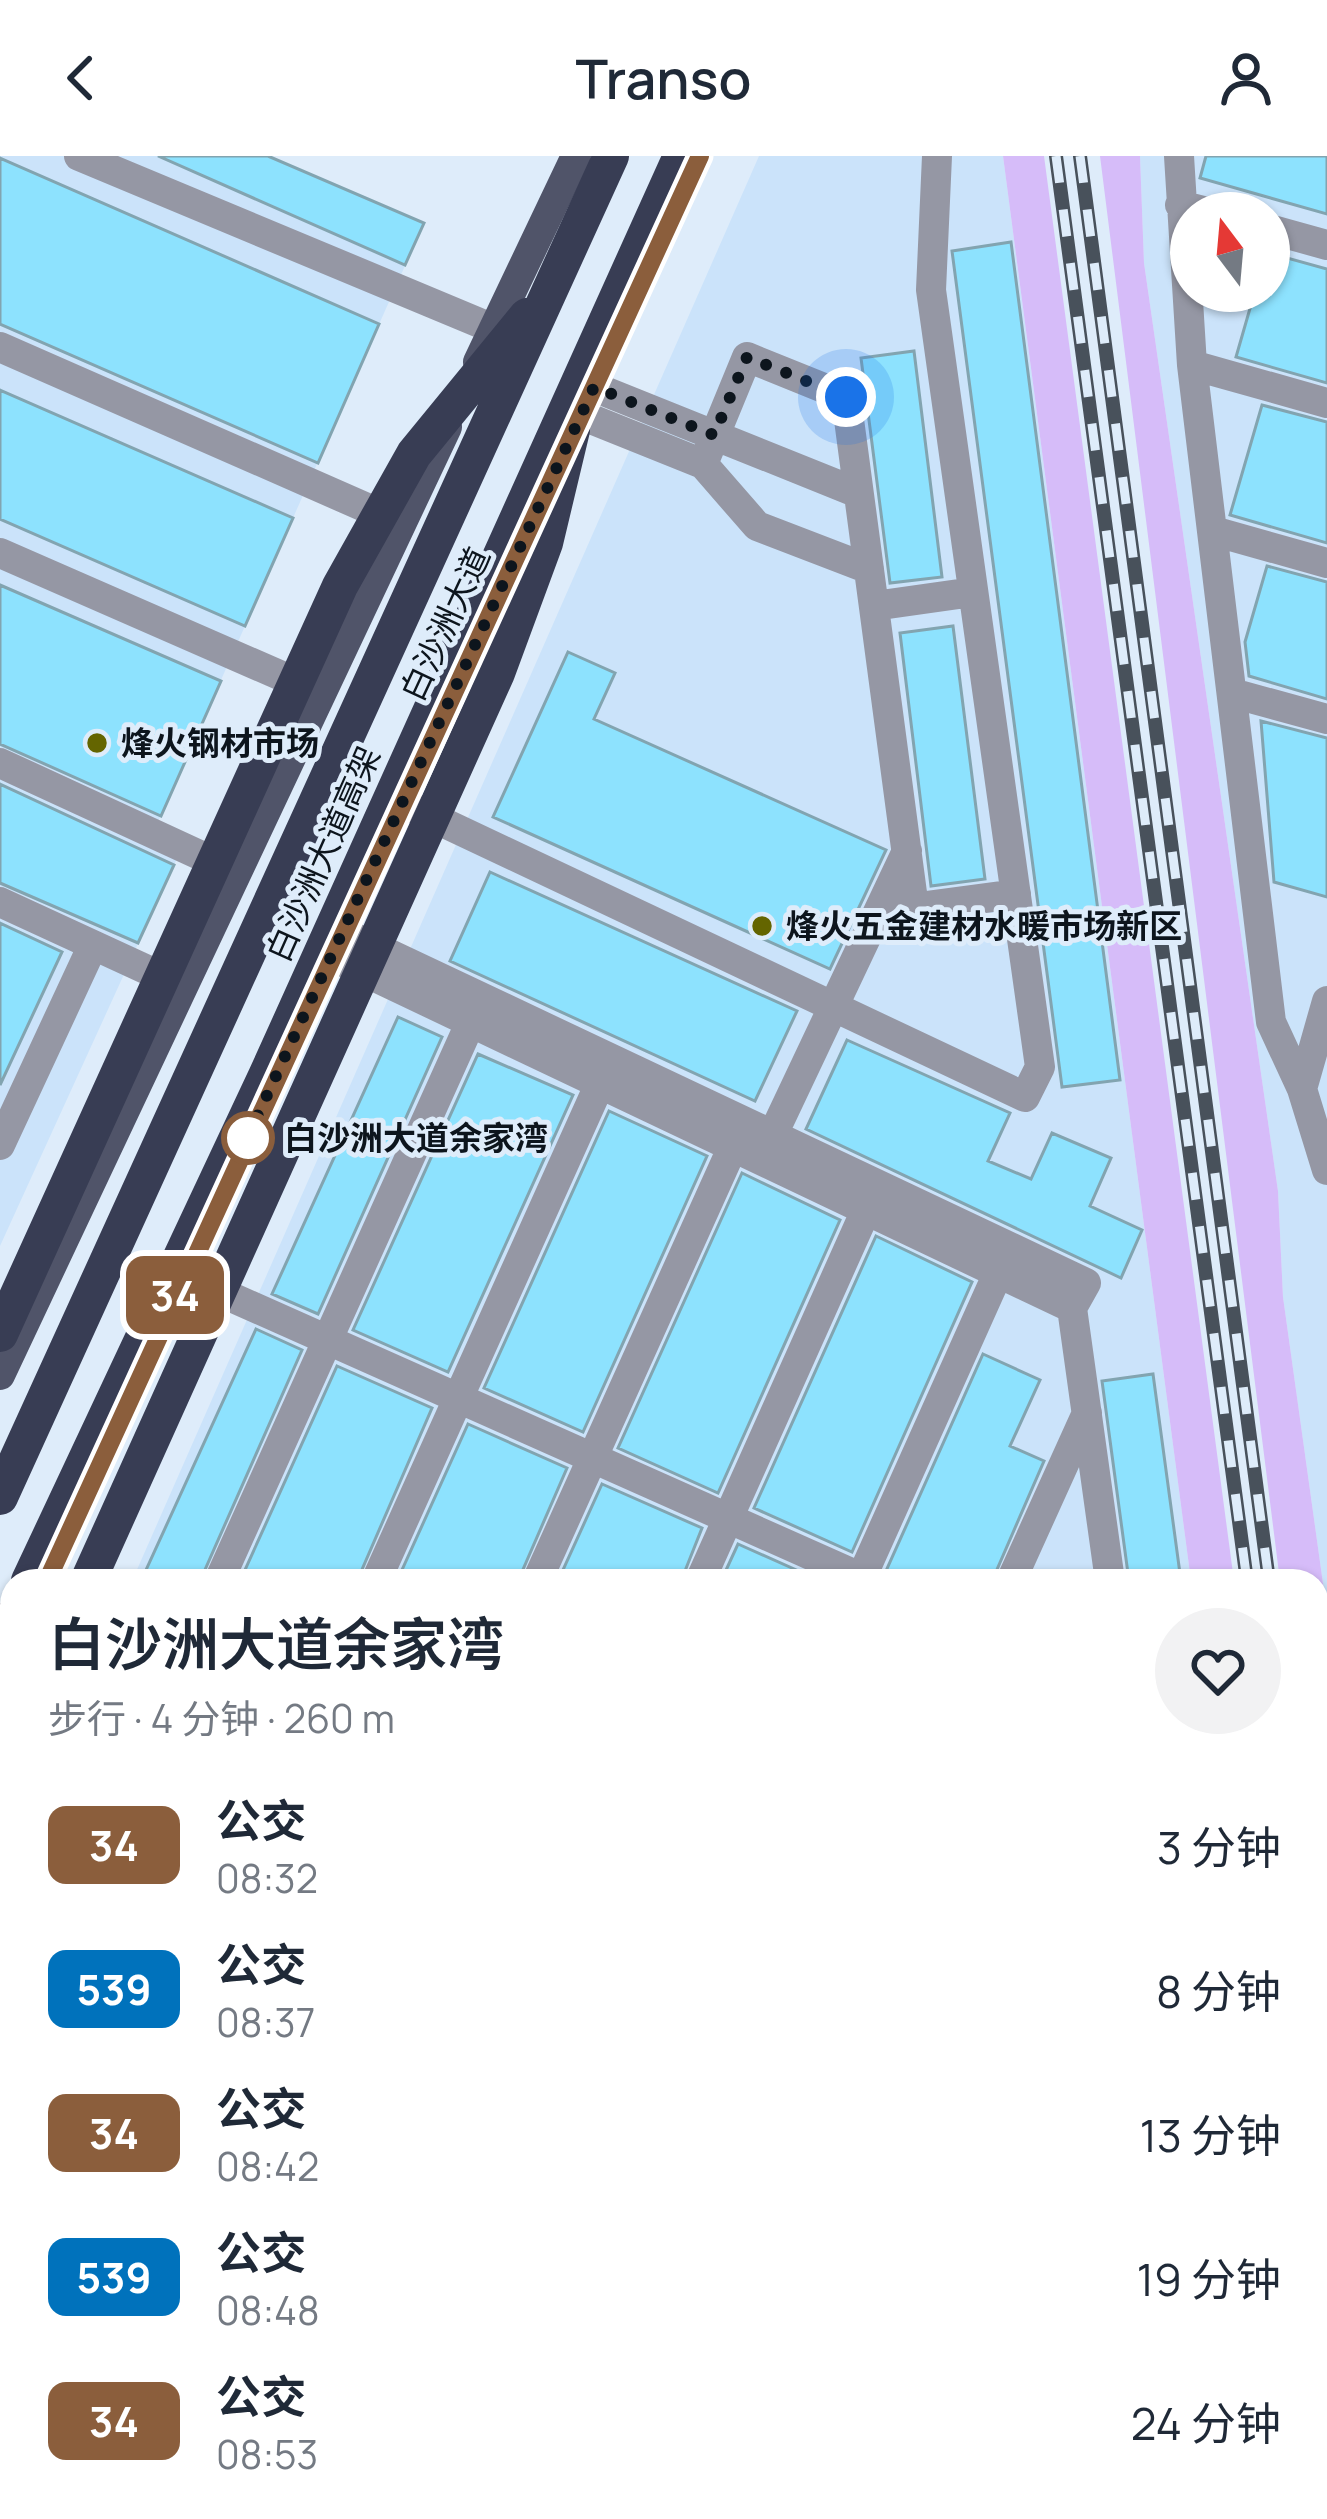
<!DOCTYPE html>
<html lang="zh">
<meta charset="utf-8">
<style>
body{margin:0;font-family:Manrope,"Noto Sans SC",sans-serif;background:#f2f2f3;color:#1f2937;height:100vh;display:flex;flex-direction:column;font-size:45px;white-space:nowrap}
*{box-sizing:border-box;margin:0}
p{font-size:39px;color:#747a83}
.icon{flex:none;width:66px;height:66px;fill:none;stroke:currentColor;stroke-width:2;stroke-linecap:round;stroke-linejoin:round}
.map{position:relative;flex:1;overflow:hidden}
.panel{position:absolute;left:0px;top:1413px;width:1329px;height:951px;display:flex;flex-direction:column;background:#fff;border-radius:36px 36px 0 0;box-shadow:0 3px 9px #0004}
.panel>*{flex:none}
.badge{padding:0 24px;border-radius:18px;font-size:42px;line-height:78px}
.needle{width:78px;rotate:344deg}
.controls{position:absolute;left:1170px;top:36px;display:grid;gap:24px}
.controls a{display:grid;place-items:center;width:120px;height:120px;border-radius:50%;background:#fff;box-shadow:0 3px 9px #0004;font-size:60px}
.you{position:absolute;width:60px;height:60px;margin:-30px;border:9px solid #fff;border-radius:50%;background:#1a73e8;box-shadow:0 0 0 18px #1a73e833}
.map>.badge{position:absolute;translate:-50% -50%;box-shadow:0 0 0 6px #fff}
.round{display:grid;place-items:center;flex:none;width:126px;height:126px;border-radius:63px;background:#f2f2f3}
.overview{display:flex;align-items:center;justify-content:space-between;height:204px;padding:0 48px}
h1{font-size:57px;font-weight:600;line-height:90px}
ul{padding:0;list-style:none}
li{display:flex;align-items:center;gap:36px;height:144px;padding:0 48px}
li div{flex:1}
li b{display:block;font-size:45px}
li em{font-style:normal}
li .badge{min-width:132px;font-weight:700;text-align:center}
header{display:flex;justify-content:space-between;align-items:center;height:156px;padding:0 48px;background:#fff;font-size:54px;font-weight:600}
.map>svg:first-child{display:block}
.built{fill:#cbe3fa;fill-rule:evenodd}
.green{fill:#d6bcf9}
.building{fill:#8de2fe;stroke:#82a4b0;stroke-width:3}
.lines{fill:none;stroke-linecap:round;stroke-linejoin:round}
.path{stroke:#909ca7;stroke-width:6;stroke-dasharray:9 9;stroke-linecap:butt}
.minor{stroke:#9597a4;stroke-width:30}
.major{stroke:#505469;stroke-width:30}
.highway{stroke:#383d54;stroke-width:36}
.rail-casing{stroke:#48515b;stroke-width:14}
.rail{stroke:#deecfa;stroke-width:9;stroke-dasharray:27;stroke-linecap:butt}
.line-casing{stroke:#fff;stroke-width:27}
.line{stroke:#8b5e3c;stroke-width:18}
.walk{stroke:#0d151d;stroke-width:12;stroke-dasharray:0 21.6}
.poi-dot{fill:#646500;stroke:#deecfa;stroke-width:4.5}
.stop-dot{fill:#fff;stroke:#8b5e3c;stroke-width:6}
.labels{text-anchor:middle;stroke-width:10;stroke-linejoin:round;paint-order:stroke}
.street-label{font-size:33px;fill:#0d151d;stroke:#deecfa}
.poi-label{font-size:33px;font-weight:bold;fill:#0d151d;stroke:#deecfa;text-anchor:start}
.stop-label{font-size:33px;font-weight:bold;fill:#0d151d;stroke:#deecfa;text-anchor:start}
</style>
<header><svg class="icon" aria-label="back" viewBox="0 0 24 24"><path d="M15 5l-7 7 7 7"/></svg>Transo<svg class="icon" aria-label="person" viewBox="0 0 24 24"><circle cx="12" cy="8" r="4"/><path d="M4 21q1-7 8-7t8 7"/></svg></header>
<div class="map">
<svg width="1327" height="2363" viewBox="0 0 1327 2363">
<rect width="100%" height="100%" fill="#deecfa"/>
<path class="built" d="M 0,0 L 268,0 L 424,67 L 149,686 L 178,700 L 0,1090 Z
M 759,0 L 1003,0 L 1191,1425 L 132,1425 Z
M 1140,0 L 1327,0 L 1327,1456 L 1283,1141 L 1278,1035 L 1144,107 ZM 1191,57 L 1269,57 L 1269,135 L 1191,135 Z"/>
<path class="green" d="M 1003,0 L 1044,0 L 1234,1425 L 1191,1425 Z
M 1100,0 L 1140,0 L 1144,107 L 1278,1035 L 1283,1141 L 1327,1456 L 1327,1778 L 1317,1705 L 1317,1425 L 1280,1425 Z"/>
<path class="building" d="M 158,0 L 268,0 L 424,67 L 405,109 Z
M 1206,0 L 1327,0 L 1327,58 L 1200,22 Z
M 0,2 L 379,168 L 318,307 L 0,168 Z
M 1011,86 L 1120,924 L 1062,931 L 952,95 Z
M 1269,97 L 1327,113 L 1327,227 L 1236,201 L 1255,135 L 1269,135 Z
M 914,195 L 942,421 L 890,427 L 861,202 Z
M 0,234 L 293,362 L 245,470 L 0,363 Z
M 1262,249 L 1327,266 L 1327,387 L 1230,359 Z
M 1267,410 L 1327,426 L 1327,543 L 1249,520 L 1245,486 Z
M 0,429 L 221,525 L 161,660 L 0,588 Z
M 953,470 L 985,723 L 931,730 L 900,477 Z
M 568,496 L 615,517 L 594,563 L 886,694 L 830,813 L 493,661 Z
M 1261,565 L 1327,582 L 1327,741 L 1274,726 Z
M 0,628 L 174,709 L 138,787 L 0,727 Z
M 490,716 L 797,855 L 755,945 L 450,805 Z
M 0,767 L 62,796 L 0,929 Z
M 398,861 L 442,881 L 318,1158 L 272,1138 Z
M 847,884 L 1010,957 L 988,1005 L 1031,1023 L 1052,977 L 1111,1002 L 1090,1050 L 1142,1074 L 1121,1122 L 806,973 Z
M 478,898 L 573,939 L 448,1216 L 353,1174 Z
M 609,955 L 707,1000 L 583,1276 L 484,1232 Z
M 742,1017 L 840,1064 L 718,1337 L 618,1292 Z
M 876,1080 L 972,1126 L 852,1396 L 754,1352 Z
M 256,1173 L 302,1194 L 200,1425 L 141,1425 Z
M 983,1198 L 1040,1224 L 1010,1290 L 1044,1305 L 992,1425 L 888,1425 L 886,1415 Z
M 337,1210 L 432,1252 L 357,1425 L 240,1425 Z
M 1153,1218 L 1181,1425 L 1129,1425 L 1102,1225 Z
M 468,1268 L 567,1312 L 518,1425 L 397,1425 Z
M 602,1328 L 702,1372 L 681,1425 L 558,1425 Z
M 738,1388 L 821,1425 L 721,1425 Z"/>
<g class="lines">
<path class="path" d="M 0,2140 L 12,2144
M 123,2352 L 128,2363
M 390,2352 L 395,2363
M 281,2363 L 306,2352"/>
<path class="minor" d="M 79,0 L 494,173
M 1179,0 L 1192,209 L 1271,866 L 1302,933 L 1327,1014
M 1180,49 L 1211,57
M 1269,73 L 1327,89
M 0,191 L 401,367
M 1192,209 L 1327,247
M 594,231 L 858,337
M 581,259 L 703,308 L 757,370 L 869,413
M 703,308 L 747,201 L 846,241 L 914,752
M 1213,375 L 1327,407
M 0,397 L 316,535
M 874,450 L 973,436
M 1232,537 L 1327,563
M 0,607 L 232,714
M 402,647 L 1025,941 L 1040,911 L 931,134 L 937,0
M 0,746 L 180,829
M 896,754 L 1016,738
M 331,800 L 1072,1152 L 1086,1127 L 343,776
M 1302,933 L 1327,845
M 0,989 L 93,789
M 766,993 L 907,695
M 184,1120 L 869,1425
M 1072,1152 L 1110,1425
M 219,1425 L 477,852
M 376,1425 L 606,914
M 537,1425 L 739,977
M 700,1425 L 875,1034
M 860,1425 L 1007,1097
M 1011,1425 L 1087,1257
M 0,1977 L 12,1981
M 1317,2002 L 1327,2002
M 0,2071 L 12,2074
M 687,2352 L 707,2363
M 932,2352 L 953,2363
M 1108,2352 L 1131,2363
M 29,2363 L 33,2352
M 1229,2363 L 1232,2352"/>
<path class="major" d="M 478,206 L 576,0
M 0,1219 L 447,271
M 0,1525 L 12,1500"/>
<path class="highway" d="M 0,1178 L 340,430 L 414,298 L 527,160
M 0,1341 L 611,0
M 29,1425 L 266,920 L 681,0
M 88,1425 L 497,517 L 545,387 L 572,274
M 0,1487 L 12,1461
M 0,1615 L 12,1591"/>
<defs>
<path id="rail" d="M 1056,0 L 1247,1425
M 1080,0 L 1269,1425
M 1317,1820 L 1327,1901
M 1317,1961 L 1327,2055"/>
</defs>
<use href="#rail" class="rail-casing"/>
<use href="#rail" class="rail"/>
</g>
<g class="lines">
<defs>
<path id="line" d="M 47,1425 L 700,0"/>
</defs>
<use href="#line" class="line-casing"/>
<use href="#line" class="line"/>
<path class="walk" d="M 248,982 L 239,1000 L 594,231 L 714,279 L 747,201 L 846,241"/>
</g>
<g class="poi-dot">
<circle cx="97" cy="587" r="12"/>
<circle cx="762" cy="770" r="12"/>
</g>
<circle class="stop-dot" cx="248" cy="982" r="24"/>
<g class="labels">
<g class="street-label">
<text transform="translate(445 468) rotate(-65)" y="12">白沙洲大道</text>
<text transform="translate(323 698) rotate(-66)" y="12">白沙洲大道高架</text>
</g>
<g class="poi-label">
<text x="121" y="599">烽火钢材市场</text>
<text x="786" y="782">烽火五金建材水暖市场新区</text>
</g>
<g class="stop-label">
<text x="284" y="994">白沙洲大道余家湾</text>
</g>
</g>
</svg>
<div class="controls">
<a><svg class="needle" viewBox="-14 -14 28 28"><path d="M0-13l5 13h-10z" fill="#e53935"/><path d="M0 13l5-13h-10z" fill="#747a83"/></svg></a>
</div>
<div class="you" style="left:846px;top:241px"></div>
<b class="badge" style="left:175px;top:1139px;background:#8b5e3c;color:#fff">34</b>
<section class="panel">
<div class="overview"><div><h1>白沙洲大道余家湾</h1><p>步行 · 4 分钟 · 260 m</p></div><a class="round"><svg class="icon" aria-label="heart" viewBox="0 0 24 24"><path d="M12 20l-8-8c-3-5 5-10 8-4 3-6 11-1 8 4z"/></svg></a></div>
<ul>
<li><span class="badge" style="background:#8b5e3c;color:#fff">34</span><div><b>公交</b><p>08:32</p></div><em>3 分钟</em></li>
<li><span class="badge" style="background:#0072bc;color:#fff">539</span><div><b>公交</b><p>08:37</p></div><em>8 分钟</em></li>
<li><span class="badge" style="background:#8b5e3c;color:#fff">34</span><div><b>公交</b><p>08:42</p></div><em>13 分钟</em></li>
<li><span class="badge" style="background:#0072bc;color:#fff">539</span><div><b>公交</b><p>08:48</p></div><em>19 分钟</em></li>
<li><span class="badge" style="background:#8b5e3c;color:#fff">34</span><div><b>公交</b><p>08:53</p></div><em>24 分钟</em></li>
</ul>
</section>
</div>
